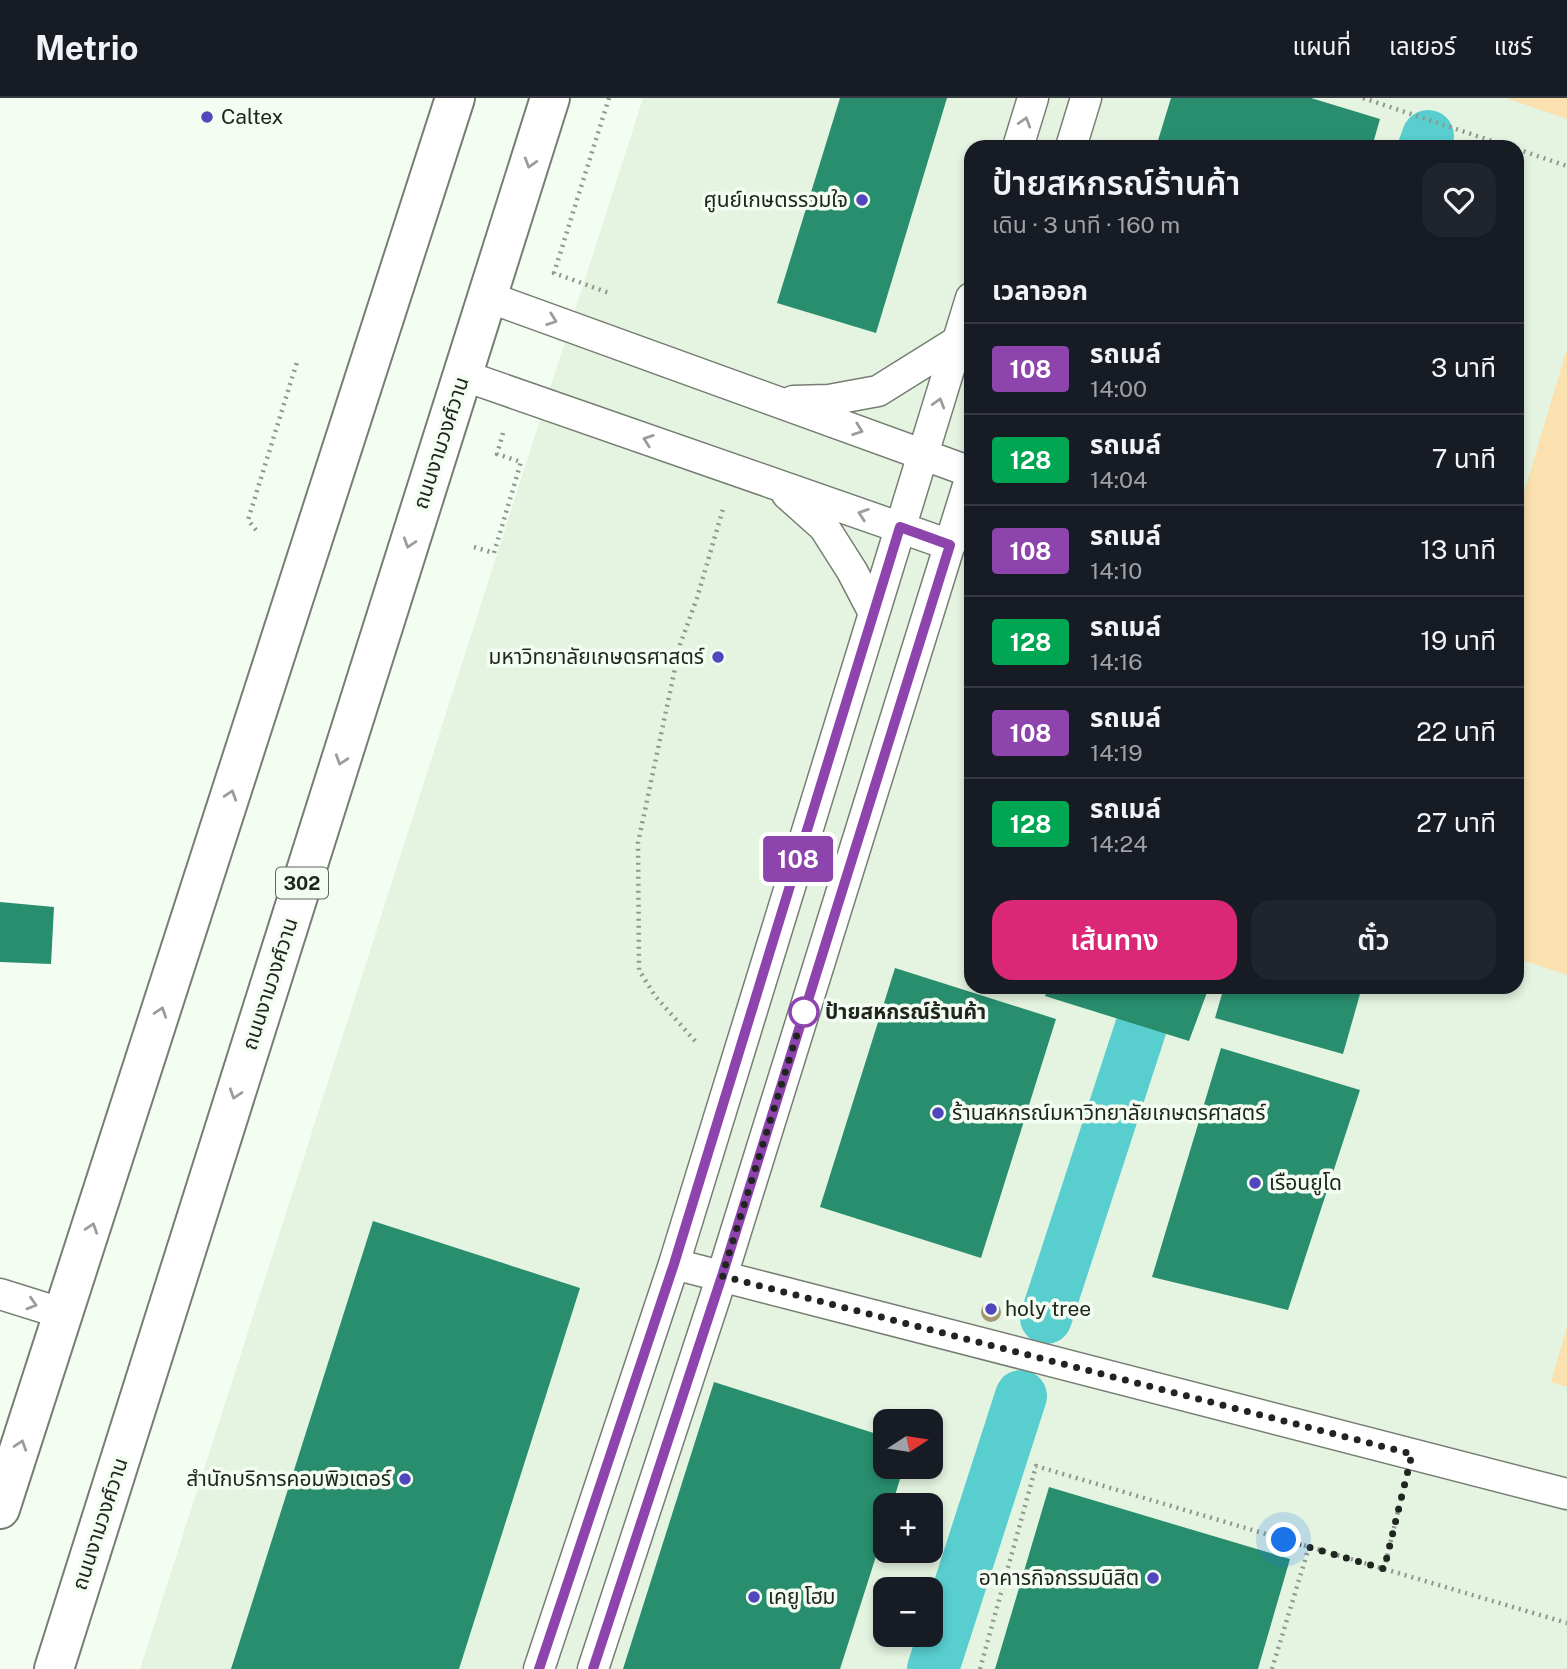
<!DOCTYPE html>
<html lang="th">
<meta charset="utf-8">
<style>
body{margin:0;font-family:"Public Sans","Noto Sans Thai",sans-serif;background:#20242c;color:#f1f3f6;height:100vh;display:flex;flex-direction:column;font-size:26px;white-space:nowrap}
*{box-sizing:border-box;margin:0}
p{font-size:23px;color:#9ea1a6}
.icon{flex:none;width:38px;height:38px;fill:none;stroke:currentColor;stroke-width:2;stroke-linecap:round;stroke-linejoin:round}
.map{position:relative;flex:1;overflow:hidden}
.details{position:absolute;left:964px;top:42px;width:560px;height:854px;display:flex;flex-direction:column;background:#171b24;border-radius:21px;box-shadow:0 4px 10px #0003}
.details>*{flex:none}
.badge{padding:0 14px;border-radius:5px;font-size:24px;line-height:46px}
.needle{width:46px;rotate:78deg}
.buttons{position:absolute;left:873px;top:1311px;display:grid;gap:14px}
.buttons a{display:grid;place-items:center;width:70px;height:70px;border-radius:14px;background:#171b24;box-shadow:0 4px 10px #0003;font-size:35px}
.you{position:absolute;width:35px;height:35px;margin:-18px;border:5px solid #fff;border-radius:50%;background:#1a73e8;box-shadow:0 0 0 10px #1a73e833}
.map>.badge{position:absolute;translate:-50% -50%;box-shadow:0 0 0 4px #fff}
h2{padding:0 28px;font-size:26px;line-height:63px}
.round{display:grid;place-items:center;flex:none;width:74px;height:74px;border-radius:21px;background:#20242c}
.headline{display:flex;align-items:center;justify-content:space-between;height:119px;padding:0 28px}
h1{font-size:33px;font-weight:600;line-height:52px}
.action{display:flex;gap:14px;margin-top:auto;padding:14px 28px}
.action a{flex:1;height:80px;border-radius:21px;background:#db2777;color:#fff;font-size:28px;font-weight:600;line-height:80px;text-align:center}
.action a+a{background:#20242c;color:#f1f3f6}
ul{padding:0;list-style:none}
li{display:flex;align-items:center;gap:21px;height:91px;padding:0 28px;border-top:2px solid #363941}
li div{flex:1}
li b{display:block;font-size:26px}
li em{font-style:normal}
li .badge{min-width:77px;font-weight:700;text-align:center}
header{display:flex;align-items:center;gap:42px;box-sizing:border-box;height:98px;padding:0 35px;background:#171b24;border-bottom:2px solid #363941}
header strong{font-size:33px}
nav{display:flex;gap:38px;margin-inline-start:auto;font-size:24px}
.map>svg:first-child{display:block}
.built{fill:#e5f4e1;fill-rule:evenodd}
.green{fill:#fbe1b0}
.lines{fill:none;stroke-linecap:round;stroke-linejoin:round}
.canal{stroke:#58cecf;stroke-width:52}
.building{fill:#288e6e}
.lane-casing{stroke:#767e73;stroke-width:33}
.primary-casing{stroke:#767e73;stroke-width:42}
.path{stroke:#90978e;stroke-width:4.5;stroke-dasharray:2 5;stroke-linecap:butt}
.lane{stroke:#fff;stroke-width:30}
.primary{stroke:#fff;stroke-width:38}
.tree{fill:#a39871}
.oneway{stroke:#9b9d9b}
.line-casing{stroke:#fff;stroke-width:16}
.line{stroke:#8e44ad;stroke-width:10}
.walk{stroke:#212520;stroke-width:7;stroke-dasharray:0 12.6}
.poi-dot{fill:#5047be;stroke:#f4fdf1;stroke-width:2.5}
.stop-dot{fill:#fff;stroke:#8e44ad;stroke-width:3.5}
.labels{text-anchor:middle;stroke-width:7;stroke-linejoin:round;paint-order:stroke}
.shield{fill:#f4fdf1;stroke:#60665f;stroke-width:2}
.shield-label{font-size:19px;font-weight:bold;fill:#212520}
.poi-label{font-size:21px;fill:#212520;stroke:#f4fdf1;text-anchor:start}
.street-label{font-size:21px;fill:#212520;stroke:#f4fdf1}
.stop-label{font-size:21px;font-weight:bold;fill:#212520;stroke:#f4fdf1;text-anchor:start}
</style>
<header>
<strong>Metrio</strong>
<nav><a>แผนที่</a><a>เลเยอร์</a><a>แชร์</a></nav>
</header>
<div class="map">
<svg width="1567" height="1571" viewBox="0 0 1567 1571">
<rect width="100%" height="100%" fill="#f4fdf1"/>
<path class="built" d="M 643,0 L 1567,0 L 1567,1571 L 140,1571 ZM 971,49 L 1517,49 L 1517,889 L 971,889 ZM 886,1323 L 931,1323 L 931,1368 L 886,1368 ZM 886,1407 L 931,1407 L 931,1452 L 886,1452 ZM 886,1491 L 931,1491 L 931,1536 L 886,1536 Z"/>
<path class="green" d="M 1506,0 L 1567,0 L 1567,21 Z
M 1566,254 L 1567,254 L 1567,877 L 1517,860 L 1517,418 Z
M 1567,1229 L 1567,1289 L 1551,1284 Z"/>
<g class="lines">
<path class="canal" d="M 1424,49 L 1428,38
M 1046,1220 L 1154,889
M 933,1571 L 1021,1298"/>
</g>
<path class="building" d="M 840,0 L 947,0 L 876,235 L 777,205 Z
M 1171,0 L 1311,0 L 1380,21 L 1372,49 L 1156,49 Z
M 0,804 L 54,809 L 51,866 L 0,864 Z
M 895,870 L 1056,921 L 981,1160 L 820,1109 Z
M 1048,889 L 1209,889 L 1189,943 L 1045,898 Z
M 1224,889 L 1362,889 L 1343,956 L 1215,920 Z
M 1221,950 L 1360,992 L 1288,1212 L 1152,1179 Z
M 373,1123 L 580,1190 L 459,1571 L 231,1571 Z
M 714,1284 L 886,1339 L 886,1368 L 904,1368 L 892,1407 L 886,1407 L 886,1427 L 840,1571 L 623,1571 Z
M 1049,1389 L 1290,1461 L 1258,1571 L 995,1571 Z"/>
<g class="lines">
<defs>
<path id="lane" d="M 1018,49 L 1033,0
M 1071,49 L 1086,0
M 488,199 L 971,374
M 462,277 L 950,447
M 793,303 L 829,302 L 878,293 L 958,243
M 787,396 L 824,429 L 852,473 L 874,515
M 674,1166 L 1567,1396
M 0,1196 L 64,1216
M 539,1571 L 674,1166 L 971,200
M 593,1571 L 722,1178 L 971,378"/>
<path id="primary" d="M 0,1411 L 455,0
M 54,1571 L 550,0"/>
</defs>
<use href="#lane" class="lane-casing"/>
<use href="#primary" class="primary-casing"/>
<path class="path" d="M 609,0 L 554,175 L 609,195
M 1363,0 L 1510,49
M 1517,51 L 1567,68
M 256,432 L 248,422 L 297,264
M 474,449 L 494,455 L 521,364 L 497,356 L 503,335
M 695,943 L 655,898 L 639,872 L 638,745 L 680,547 L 697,500 L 723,411
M 1384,1471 L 1402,1397
M 980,1571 L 1036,1368 L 1567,1525
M 1272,1571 L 1309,1449"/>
<use href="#lane" class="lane"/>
<use href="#primary" class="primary"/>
</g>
<circle class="tree" cx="991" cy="1214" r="10"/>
<defs><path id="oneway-chevron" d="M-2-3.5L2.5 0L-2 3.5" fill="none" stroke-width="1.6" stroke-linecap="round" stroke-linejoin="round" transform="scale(1.75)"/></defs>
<g class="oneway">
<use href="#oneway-chevron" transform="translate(1025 24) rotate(-73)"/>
<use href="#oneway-chevron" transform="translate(530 65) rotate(107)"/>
<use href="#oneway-chevron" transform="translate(552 222) rotate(20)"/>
<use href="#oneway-chevron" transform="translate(939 305) rotate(-73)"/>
<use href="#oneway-chevron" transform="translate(858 332) rotate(20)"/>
<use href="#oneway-chevron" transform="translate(648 342) rotate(-161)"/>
<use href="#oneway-chevron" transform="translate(863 416) rotate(-161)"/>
<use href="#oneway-chevron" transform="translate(409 445) rotate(108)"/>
<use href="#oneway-chevron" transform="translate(341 662) rotate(108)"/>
<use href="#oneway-chevron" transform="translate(231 697) rotate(-72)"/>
<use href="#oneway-chevron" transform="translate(161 914) rotate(-72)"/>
<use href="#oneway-chevron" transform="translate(235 996) rotate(108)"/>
<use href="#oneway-chevron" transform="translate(92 1130) rotate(-72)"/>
<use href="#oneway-chevron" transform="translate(32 1206) rotate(17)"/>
<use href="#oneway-chevron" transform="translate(21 1347) rotate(-72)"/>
</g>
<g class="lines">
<defs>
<path id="line" d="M 539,1571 L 674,1166 L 900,429 L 950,447 L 722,1178 L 593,1571"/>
</defs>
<use href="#line" class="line-casing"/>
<use href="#line" class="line"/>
<path class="walk" d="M 804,914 L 722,1178 L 1412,1356 L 1384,1471 L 1284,1442"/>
</g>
<g class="poi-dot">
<circle cx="207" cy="19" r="7"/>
<circle cx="862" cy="102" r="7"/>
<circle cx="718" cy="559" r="7"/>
<circle cx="938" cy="1015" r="7"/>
<circle cx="1255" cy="1085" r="7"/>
<circle cx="991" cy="1211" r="7"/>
<circle cx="405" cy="1381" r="7"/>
<circle cx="1153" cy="1480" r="7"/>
<circle cx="754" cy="1499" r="7"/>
</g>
<circle class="stop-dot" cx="804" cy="914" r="14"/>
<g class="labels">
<rect class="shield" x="276" y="769.5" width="52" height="31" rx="5"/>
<g class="shield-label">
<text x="302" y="792">302</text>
</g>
<g class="poi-label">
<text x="221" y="26">Caltex</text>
<text x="848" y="109" text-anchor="end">ศูนย์เกษตรรวมใจ</text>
<text x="704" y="566" text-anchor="end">มหาวิทยาลัยเกษตรศาสตร์</text>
<text x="952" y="1022">ร้านสหกรณ์มหาวิทยาลัยเกษตรศาสตร์</text>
<text x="1269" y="1092">เรือนยูโด</text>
<text x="1005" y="1218">holy tree</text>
<text x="391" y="1388" text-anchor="end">สำนักบริการคอมพิวเตอร์</text>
<text x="1139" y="1487" text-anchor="end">อาคารกิจกรรมนิสิต</text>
<text x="768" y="1506">เคยู โฮม</text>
</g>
<g class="street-label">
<text transform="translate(441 345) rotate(-72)" y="7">ถนนงามวงศ์วาน</text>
<text transform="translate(270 886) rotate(-72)" y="7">ถนนงามวงศ์วาน</text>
<text transform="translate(100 1426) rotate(-72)" y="7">ถนนงามวงศ์วาน</text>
</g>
<g class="stop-label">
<text x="825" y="921">ป้ายสหกรณ์ร้านค้า</text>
</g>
</g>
</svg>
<div class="buttons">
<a><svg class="needle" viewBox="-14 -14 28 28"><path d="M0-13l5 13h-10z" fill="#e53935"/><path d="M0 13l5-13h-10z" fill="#9ea1a6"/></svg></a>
<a>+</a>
<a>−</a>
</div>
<div class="you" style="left:1284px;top:1442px"></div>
<b class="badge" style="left:798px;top:761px;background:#8e44ad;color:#fff">108</b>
<section class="details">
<div class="headline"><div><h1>ป้ายสหกรณ์ร้านค้า</h1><p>เดิน · 3 นาที · 160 m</p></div><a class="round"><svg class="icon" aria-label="heart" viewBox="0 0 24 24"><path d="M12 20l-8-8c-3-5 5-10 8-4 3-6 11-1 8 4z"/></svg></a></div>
<h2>เวลาออก</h2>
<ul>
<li><span class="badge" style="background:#8e44ad;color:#fff">108</span><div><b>รถเมล์</b><p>14:00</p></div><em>3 นาที</em></li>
<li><span class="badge" style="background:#00a651;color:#fff">128</span><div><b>รถเมล์</b><p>14:04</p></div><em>7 นาที</em></li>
<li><span class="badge" style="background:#8e44ad;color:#fff">108</span><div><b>รถเมล์</b><p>14:10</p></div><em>13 นาที</em></li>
<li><span class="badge" style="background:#00a651;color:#fff">128</span><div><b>รถเมล์</b><p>14:16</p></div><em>19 นาที</em></li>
<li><span class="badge" style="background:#8e44ad;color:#fff">108</span><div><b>รถเมล์</b><p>14:19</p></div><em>22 นาที</em></li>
<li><span class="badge" style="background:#00a651;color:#fff">128</span><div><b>รถเมล์</b><p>14:24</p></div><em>27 นาที</em></li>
</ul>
<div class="action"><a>เส้นทาง</a><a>ตั๋ว</a></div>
</section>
</div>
